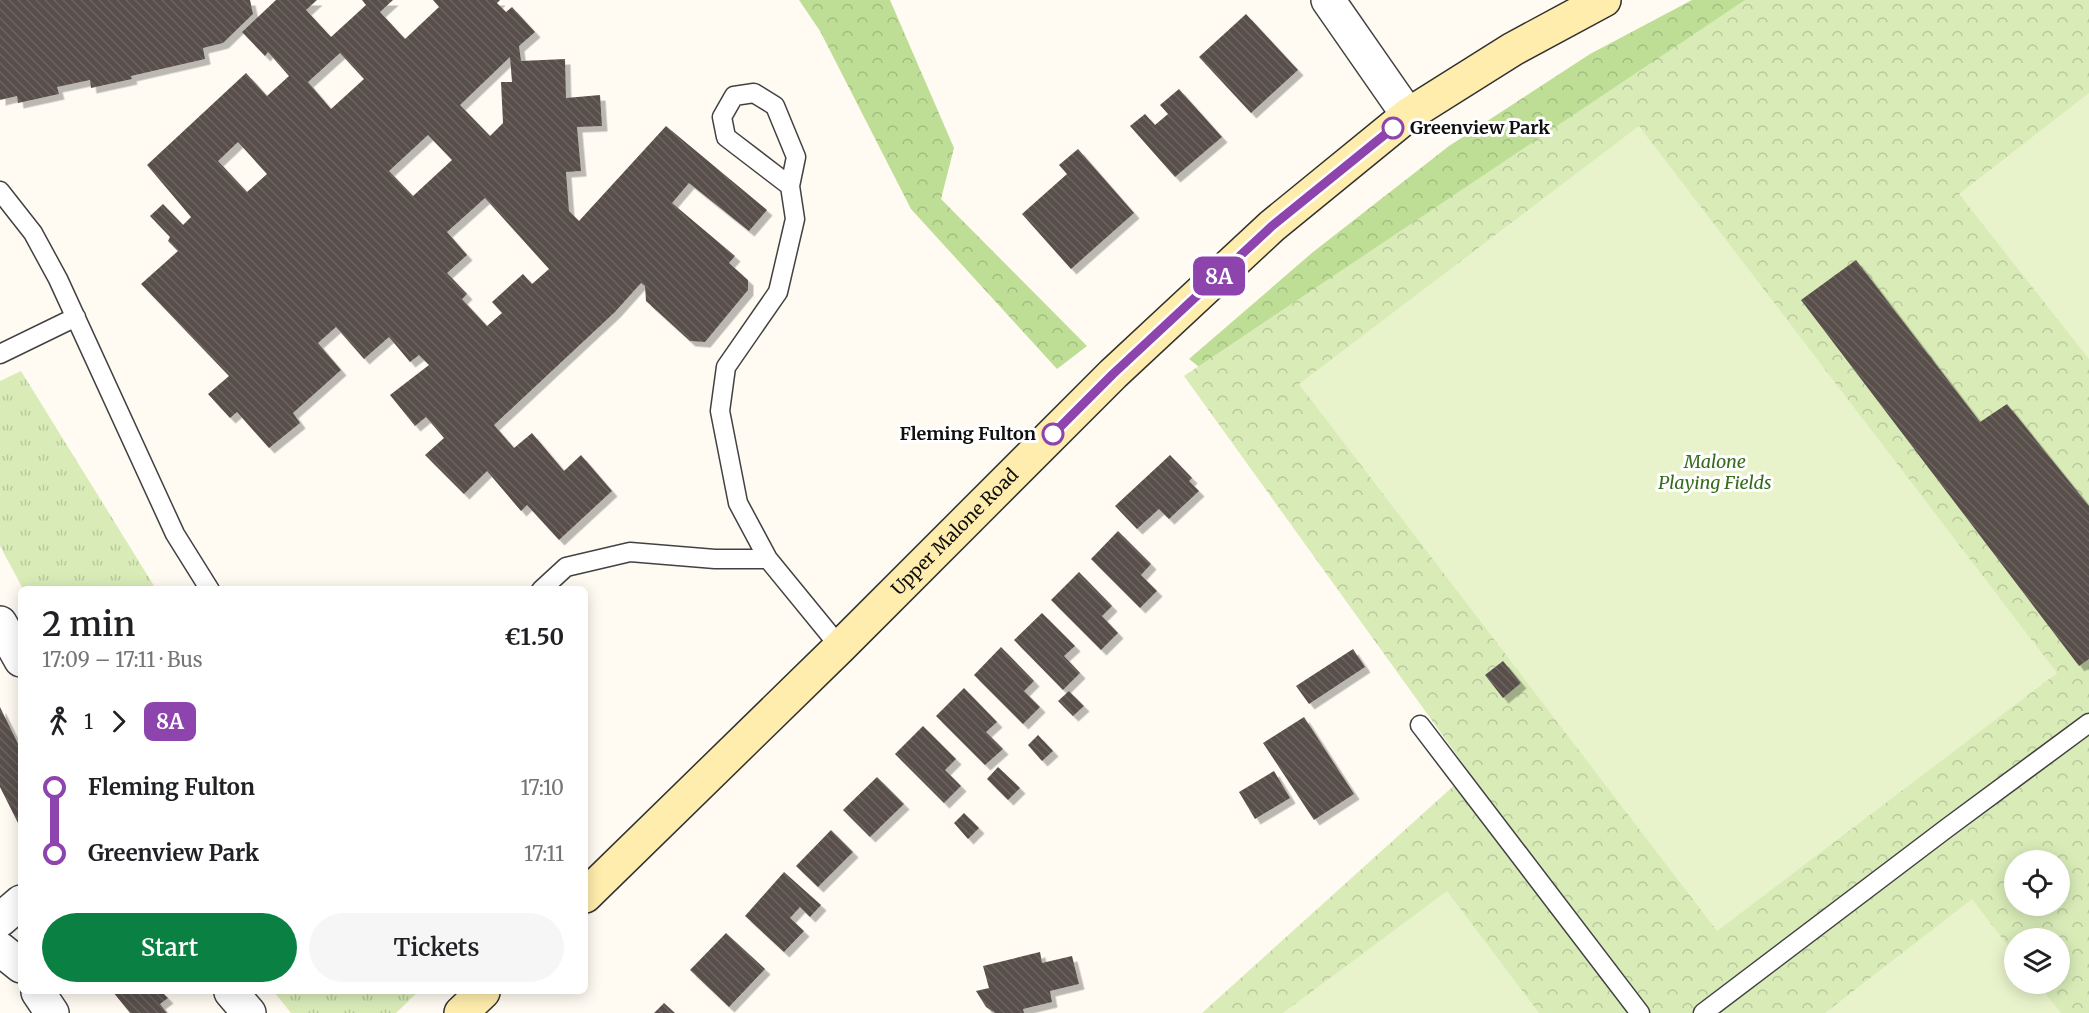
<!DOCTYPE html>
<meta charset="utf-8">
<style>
body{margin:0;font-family:Merriweather,serif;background:#f6f6f6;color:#202124;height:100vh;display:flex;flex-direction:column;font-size:22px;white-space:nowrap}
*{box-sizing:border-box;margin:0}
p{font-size:20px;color:#757577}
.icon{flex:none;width:33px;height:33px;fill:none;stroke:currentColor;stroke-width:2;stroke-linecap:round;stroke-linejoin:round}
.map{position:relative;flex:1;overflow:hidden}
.details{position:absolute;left:18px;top:586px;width:570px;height:408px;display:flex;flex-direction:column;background:#fff;border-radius:9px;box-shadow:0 3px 15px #0003}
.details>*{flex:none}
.badge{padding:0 12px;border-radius:9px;font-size:21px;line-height:39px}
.fabs{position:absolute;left:2004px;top:850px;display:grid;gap:12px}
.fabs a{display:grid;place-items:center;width:66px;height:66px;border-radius:50%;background:#fff;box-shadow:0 3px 15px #0003;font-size:30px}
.map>.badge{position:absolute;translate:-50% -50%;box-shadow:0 0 0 3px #fff}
.legs{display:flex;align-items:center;gap:9px;height:66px;padding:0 24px;font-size:20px}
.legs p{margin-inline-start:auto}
.head{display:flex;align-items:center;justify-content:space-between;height:102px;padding:0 24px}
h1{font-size:33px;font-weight:600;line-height:45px}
.button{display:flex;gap:12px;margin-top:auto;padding:12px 24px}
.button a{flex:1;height:69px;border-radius:36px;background:#0b8043;color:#fff;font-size:24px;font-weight:600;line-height:69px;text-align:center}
.button a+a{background:#f6f6f6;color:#202124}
ul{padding:0 24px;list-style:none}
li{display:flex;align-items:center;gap:21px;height:66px;font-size:22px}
li i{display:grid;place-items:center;width:9px;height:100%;margin:0 8px;background:currentColor}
li i::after{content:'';width:15px;height:15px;margin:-8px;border:4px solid;border-radius:50%;background:#fff}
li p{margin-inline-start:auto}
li:first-child i{background:linear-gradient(#0000 50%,currentColor 0)}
li:last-child i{background:linear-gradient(currentColor 50%,#0000 0)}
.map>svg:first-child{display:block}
.grass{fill:url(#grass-tufts)}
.forest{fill:url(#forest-crowns)}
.park{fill:url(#park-crowns);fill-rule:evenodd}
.pitch{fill:#e9f3cb}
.building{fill:url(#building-back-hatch);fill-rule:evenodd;filter:url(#shadow)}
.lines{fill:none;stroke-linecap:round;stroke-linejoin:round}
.service-casing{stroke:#424242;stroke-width:21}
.minor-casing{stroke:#424242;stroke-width:36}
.secondary-casing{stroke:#313131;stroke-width:36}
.service{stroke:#fff;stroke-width:18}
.minor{stroke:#fff;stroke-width:33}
.secondary{stroke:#ffedad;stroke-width:33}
.line-1-casing{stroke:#fff;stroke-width:14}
.line-1{stroke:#8e44ad;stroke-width:9}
.stop-1-dot{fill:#fff;stroke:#8e44ad;stroke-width:3}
.labels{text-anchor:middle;stroke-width:6;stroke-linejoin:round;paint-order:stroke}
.stop-label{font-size:18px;font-weight:bold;fill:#0f0f0f;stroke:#fff;text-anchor:start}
.park-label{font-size:18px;font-style:italic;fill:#346c1b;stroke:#fff}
.street-label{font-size:18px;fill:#0f0f0f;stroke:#fff}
</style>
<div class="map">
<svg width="2089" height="1013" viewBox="0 0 2089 1013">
<defs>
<pattern id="grass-tufts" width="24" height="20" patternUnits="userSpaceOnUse" patternTransform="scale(1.5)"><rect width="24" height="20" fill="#d9ecb8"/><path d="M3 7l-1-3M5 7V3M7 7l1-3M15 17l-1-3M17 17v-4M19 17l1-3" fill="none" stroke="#b9c99d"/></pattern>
<pattern id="forest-crowns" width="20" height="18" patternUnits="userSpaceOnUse" patternTransform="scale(1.5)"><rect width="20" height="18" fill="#bede96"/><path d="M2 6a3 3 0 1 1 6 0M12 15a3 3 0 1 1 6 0" fill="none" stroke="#a2bd80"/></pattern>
<pattern id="park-crowns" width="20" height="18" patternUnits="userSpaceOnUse" patternTransform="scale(1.5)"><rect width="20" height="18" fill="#d9ecb8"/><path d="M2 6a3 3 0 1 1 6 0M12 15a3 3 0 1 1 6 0" fill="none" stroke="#b9c99d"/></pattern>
<pattern id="building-back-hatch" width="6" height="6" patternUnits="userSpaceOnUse" patternTransform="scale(1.5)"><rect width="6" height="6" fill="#594f4b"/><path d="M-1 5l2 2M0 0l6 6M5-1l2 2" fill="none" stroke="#6c6461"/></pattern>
<filter id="shadow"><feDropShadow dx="5.5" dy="5.5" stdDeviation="0" flood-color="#0004"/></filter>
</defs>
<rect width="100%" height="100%" fill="#fffbf2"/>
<path class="grass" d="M 21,371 L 156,589 L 23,589 L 0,546 L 0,381 Z
M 274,992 L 418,992 L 396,1013 L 291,1013 Z"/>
<path class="forest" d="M 799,0 L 890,0 L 954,148 L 941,199 L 1087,346 L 1057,369 L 911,209 L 820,31 Z
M 1692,0 L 1842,0 L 1247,405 L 1189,359 L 1313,252 L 1449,146 L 1590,54 Z"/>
<path class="park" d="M 1745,0 L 2089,0 L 2089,1013 L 1202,1013 L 1469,772 L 1184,376 ZM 2014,861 L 2060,861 L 2060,906 L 2014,906 ZM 2014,939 L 2060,939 L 2060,984 L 2014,984 Z"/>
<path class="pitch" d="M 2089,93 L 2089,359 L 1959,194 Z
M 1639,126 L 2057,673 L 1717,931 L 1299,384 Z
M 1447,891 L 1539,1013 L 1283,1013 Z
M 1972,899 L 2014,954 L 2014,984 L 2038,984 L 2061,1013 L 1825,1013 Z"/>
<path class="building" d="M 0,0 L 250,0 L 253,14 L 223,43 L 203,48 L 205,59 L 131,76 L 132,79 L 91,88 L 90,80 L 57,87 L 59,94 L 18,103 L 17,96 L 0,100 Z
M 276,0 L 317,0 L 306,10 L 331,37 L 366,5 L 362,0 L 393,0 L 380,12 L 405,39 L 439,7 L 433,0 L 500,0 L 497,3 L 506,12 L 512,7 L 535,32 L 519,46 L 521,61 L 565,59 L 566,98 L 600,95 L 602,126 L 577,127 L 581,171 L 566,172 L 569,211 L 579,221 L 666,126 L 767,210 L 749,231 L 689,183 L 672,203 L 735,256 L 729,263 L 748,280 L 748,290 L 705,342 L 690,341 L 646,301 L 645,286 L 641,283 L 615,312 L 494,425 L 514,448 L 532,433 L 564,471 L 581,455 L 612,491 L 559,540 L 527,505 L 521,511 L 487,471 L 464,494 L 425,455 L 444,438 L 426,417 L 415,426 L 390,395 L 429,365 L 419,355 L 410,362 L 389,337 L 364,359 L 336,327 L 318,343 L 341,370 L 293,413 L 300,423 L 269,448 L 237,412 L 230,418 L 208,394 L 229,376 L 141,284 L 178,251 L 168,241 L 170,237 L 150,216 L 163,204 L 183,225 L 191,217 L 147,165 L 246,73 L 267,96 L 289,76 L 268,52 L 265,56 L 242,32 ZM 340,53 L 364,79 L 331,109 L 308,82 ZM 510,57 L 512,82 L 501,82 L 503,123 L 490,136 L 460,105 ZM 428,135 L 452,160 L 413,196 L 389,171 ZM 238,142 L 267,174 L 247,192 L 218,161 ZM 485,198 L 549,269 L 532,284 L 523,274 L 492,302 L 502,313 L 487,326 L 462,299 L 467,294 L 447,273 L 467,255 L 447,232 Z
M 1246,14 L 1298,70 L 1251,113 L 1199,57 Z
M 1179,89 L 1222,137 L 1175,177 L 1130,126 L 1145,114 L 1155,125 L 1168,114 L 1160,105 Z
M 1078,149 L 1134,213 L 1071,269 L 1022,214 L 1067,174 L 1059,165 Z
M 1856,260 L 1980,422 L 2007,404 L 2089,506 L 2089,659 L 2079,666 L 1801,300 Z
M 1170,455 L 1192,478 L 1189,481 L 1199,491 L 1169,519 L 1159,509 L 1137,529 L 1115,506 Z
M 1118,531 L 1151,564 L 1141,575 L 1157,591 L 1140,608 L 1091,559 Z
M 1079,572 L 1112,606 L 1102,616 L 1118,633 L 1101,650 L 1051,600 Z
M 1042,613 L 1075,646 L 1064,656 L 1080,673 L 1063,690 L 1014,640 Z
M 1001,647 L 1034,681 L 1024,691 L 1040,707 L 1023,724 L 974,675 Z
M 1353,649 L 1365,667 L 1309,704 L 1296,686 Z
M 1503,661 L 1521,683 L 1503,698 L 1485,675 Z
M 964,688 L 997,722 L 986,732 L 1003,749 L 985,765 L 936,716 Z
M 1069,691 L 1084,706 L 1073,716 L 1058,701 Z
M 0,707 L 21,750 L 21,829 L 0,787 Z
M 1304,717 L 1354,794 L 1314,820 L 1263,743 Z
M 923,726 L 956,759 L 945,770 L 961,786 L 944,803 L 895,754 Z
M 1038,735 L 1053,751 L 1042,761 L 1028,745 Z
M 998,767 L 1020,788 L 1008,800 L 987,779 Z
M 1274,771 L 1290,798 L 1255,819 L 1239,792 Z
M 877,777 L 904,804 L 870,837 L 843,810 Z
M 964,813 L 979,828 L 968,839 L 954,823 Z
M 831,830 L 853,852 L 818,887 L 796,866 Z
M 784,872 L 821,905 L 810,917 L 800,907 L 790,918 L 804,931 L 784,952 L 745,916 Z
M 726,933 L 765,969 L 729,1007 L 690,970 Z
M 1040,952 L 1042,963 L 1072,956 L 1079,984 L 1050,991 L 1052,1002 L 1023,1009 L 1024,1013 L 995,1013 L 986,1007 L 976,991 L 989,988 L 983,966 Z
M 113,992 L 162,992 L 168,998 L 160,1004 L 167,1013 L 130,1013 Z
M 664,1003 L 675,1013 L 654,1013 Z"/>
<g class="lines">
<defs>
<path id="service" d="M 790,186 L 726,137 L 722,117 L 734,96 L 754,93 L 775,106 L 796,157 L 790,186 L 795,219 L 778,292 L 726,367 L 720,411 L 738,503 L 768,559 L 840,647
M 0,191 L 33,233 L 58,279 L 175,534 L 210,590
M 0,354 L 76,317
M 541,590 L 566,567 L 630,552 L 715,559 L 768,559
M 1420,725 L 1640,1013
M 1703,1013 L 1947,828 L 2089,723"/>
<path id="minor" d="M 1328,0 L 1408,115
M 0,623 L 21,660
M 0,920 L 21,902
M 0,949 L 21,966
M 38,992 L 52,1013
M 231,992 L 249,1013"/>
<g id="secondary">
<path id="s1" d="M 585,896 L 840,647 L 1113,374 L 1272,226 L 1408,115 L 1513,49 L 1604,0"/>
<path d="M 461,1013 L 483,992"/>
</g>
</defs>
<use href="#service" class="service-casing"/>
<use href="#minor" class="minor-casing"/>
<use href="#secondary" class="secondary-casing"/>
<use href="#service" class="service"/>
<use href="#minor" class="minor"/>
<use href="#secondary" class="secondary"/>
</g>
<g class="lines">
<defs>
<path id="line-1" d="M 1053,434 L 1113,374 L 1272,226 L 1393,128"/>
</defs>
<use href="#line-1" class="line-1-casing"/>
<use href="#line-1" class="line-1"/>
</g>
<g class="stop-1-dot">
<circle cx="1393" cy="128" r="10"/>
<circle cx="1053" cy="434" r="10"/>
</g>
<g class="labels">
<g class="stop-label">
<text x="1410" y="134">Greenview Park</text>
<text x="1036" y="440" text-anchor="end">Fleming Fulton</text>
</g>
<g class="park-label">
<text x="1715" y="468">Malone<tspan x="1715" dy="21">Playing Fields</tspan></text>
</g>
<g class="street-label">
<text dy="6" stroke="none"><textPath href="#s1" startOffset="519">Upper Malone Road</textPath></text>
</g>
</g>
</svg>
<div class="fabs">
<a><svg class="icon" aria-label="locate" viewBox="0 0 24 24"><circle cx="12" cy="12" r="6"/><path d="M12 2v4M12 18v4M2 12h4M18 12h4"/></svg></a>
<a><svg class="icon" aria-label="layers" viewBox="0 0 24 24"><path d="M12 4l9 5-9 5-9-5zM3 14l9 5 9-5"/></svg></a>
</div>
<b class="badge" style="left:1219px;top:276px;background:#8e44ad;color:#fff">8A</b>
<section class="details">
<div class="head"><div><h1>2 min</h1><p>17:09 – 17:11 · Bus</p></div><b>€1.50</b></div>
<div class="legs"><svg class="icon" aria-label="walk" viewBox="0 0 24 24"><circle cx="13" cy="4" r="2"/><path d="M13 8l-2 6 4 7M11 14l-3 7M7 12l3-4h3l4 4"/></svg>1<svg class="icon" aria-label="forward" viewBox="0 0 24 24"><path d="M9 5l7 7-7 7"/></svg><b class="badge" style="background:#8e44ad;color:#fff">8A</b></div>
<ul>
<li><i style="color:#8e44ad"></i><b>Fleming Fulton</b><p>17:10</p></li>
<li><i style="color:#8e44ad"></i><b>Greenview Park</b><p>17:11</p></li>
</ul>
<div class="button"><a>Start</a><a>Tickets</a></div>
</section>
</div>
